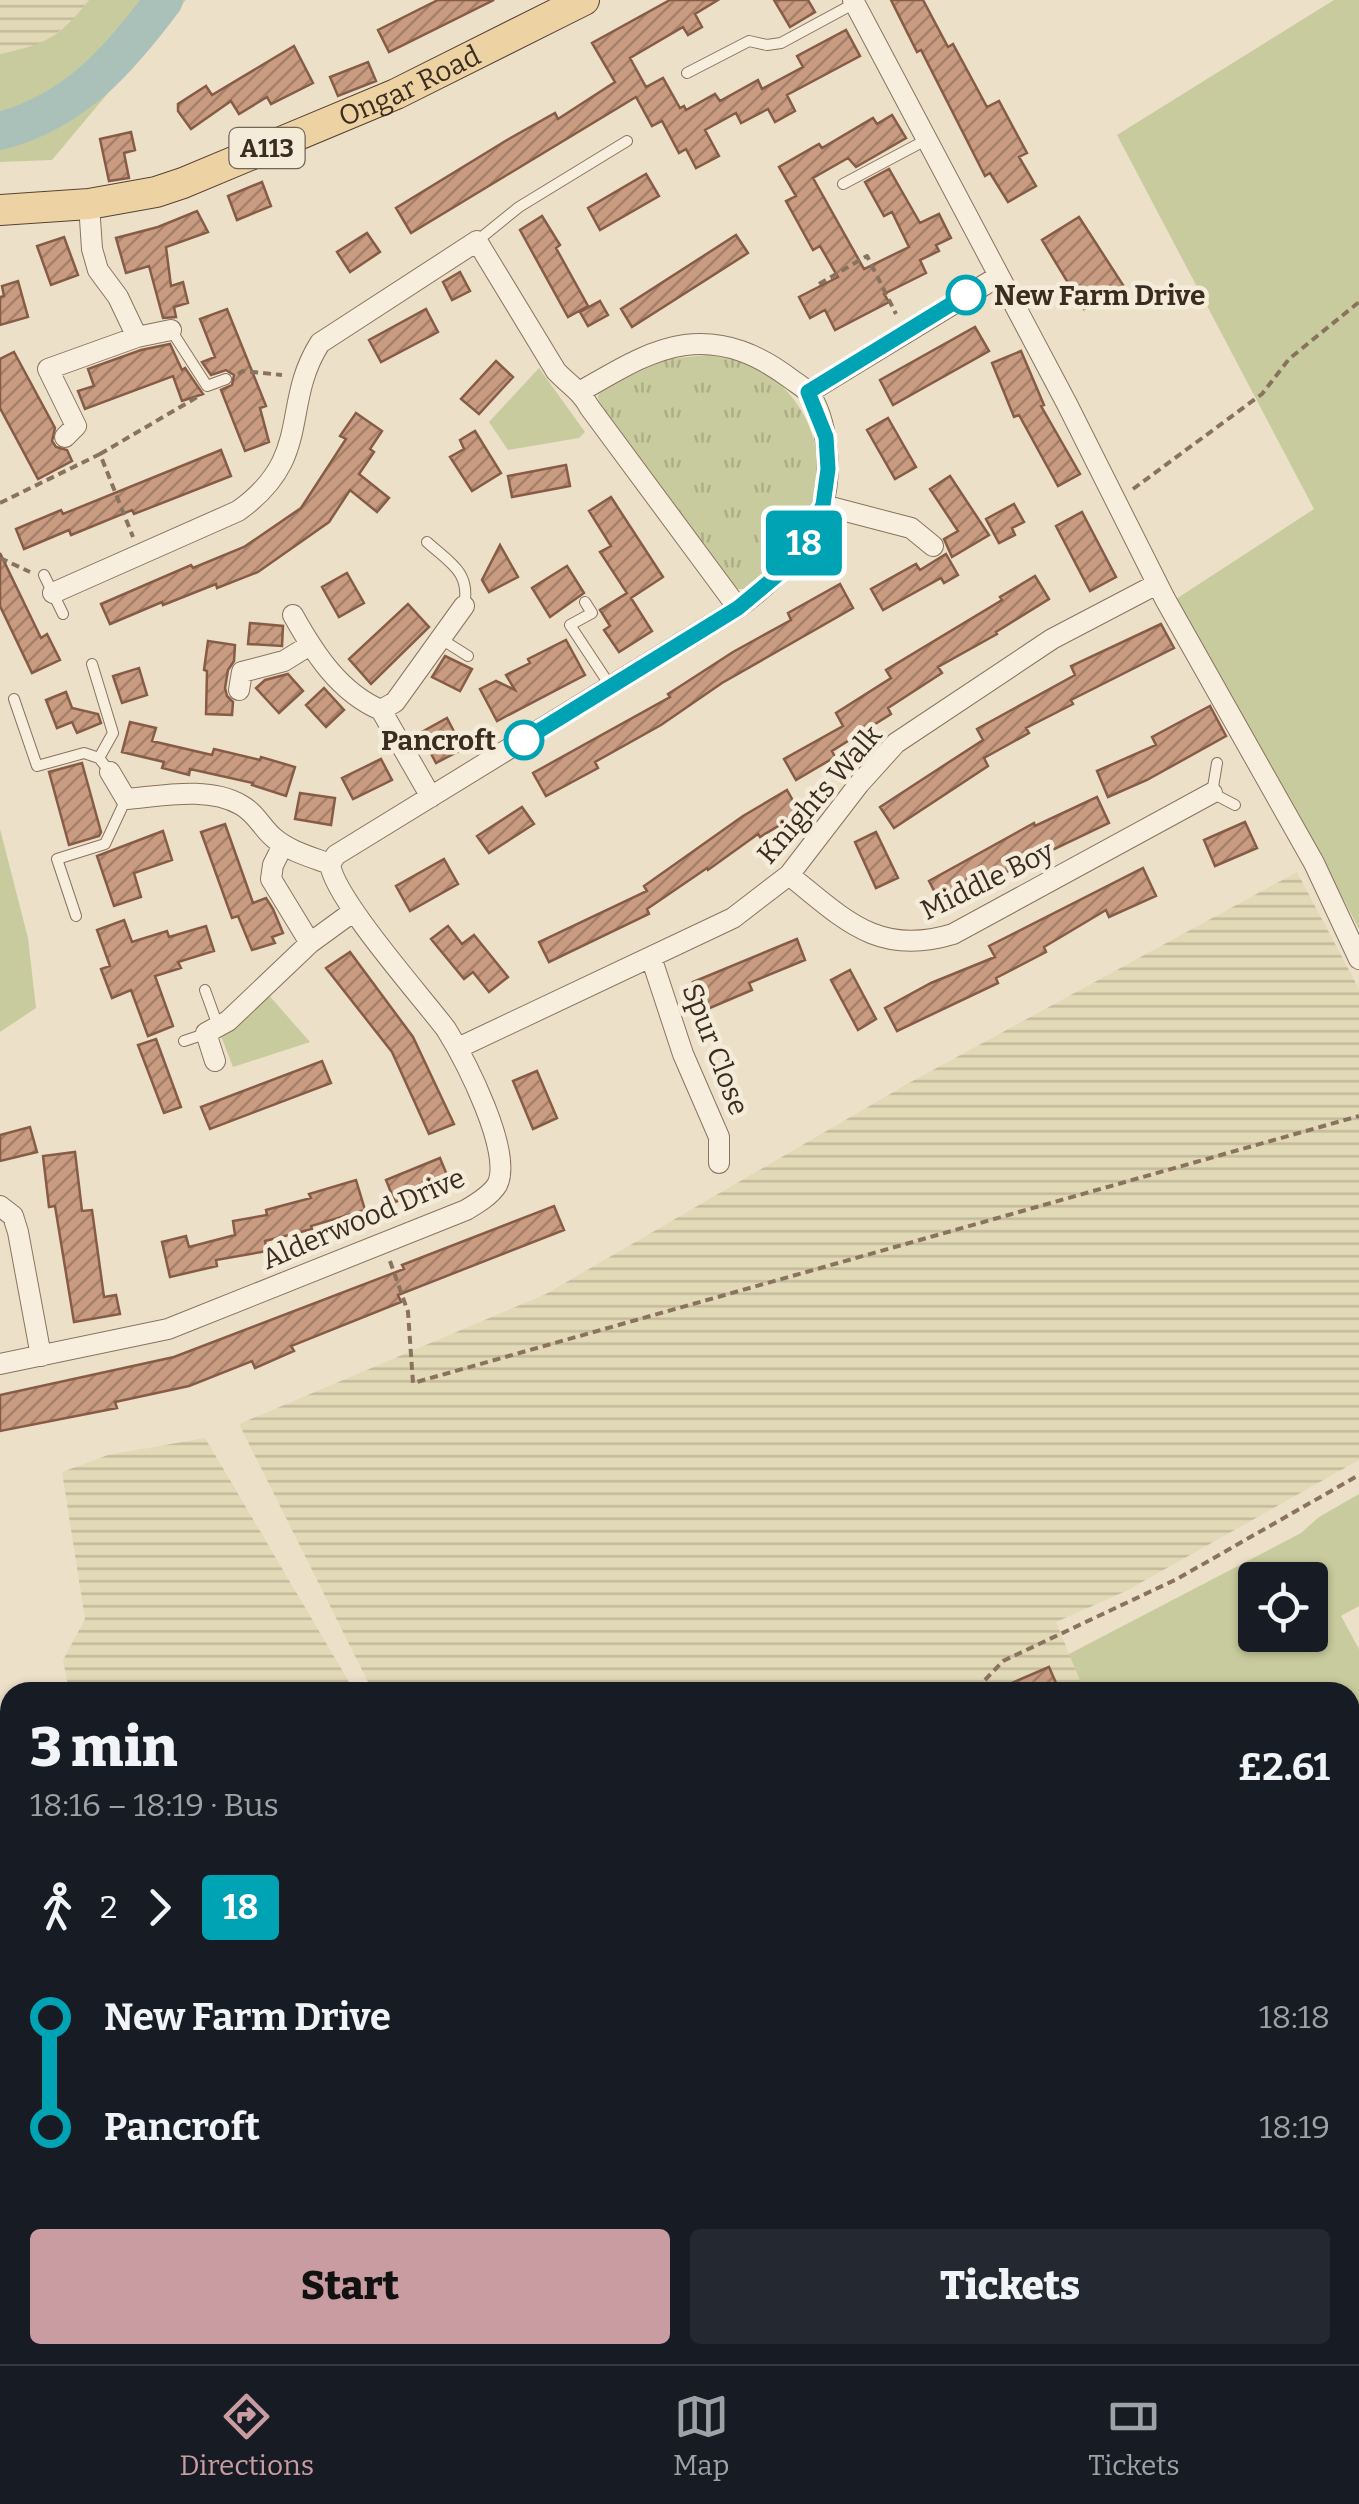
<!DOCTYPE html>
<meta charset="utf-8">
<style>
body{margin:0;font-family:Bitter,serif;background:#242831;color:#f1f3f6;height:100vh;display:flex;flex-direction:column;font-size:38px;white-space:nowrap}
*{box-sizing:border-box;margin:0}
p{font-size:32px;color:#9ea1a6}
.icon{flex:none;width:55px;height:55px;fill:none;stroke:currentColor;stroke-width:2;stroke-linecap:round;stroke-linejoin:round}
.map{position:relative;flex:1;overflow:hidden}
.panel{position:absolute;left:0px;top:1682px;width:1360px;height:682px;display:flex;flex-direction:column;background:#171b24;border-radius:30px 30px 0 0;box-shadow:0 2px 8px #0004}
.panel>*{flex:none}
.badge{padding:0 20px;border-radius:8px;font-size:35px;line-height:65px}
.tools{position:absolute;left:1238px;top:1562px;display:grid;gap:20px}
.tools a{display:grid;place-items:center;width:90px;height:90px;border-radius:10px;background:#171b24;box-shadow:0 2px 8px #0004;font-size:50px}
.map>.badge{position:absolute;translate:-50% -50%;box-shadow:0 0 0 5px #fff}
.legs{display:flex;align-items:center;gap:15px;height:110px;padding:0 30px;font-size:32px}
.legs p{margin-inline-start:auto}
.summary{display:flex;align-items:center;justify-content:space-between;height:170px;padding:0 30px}
h1{font-size:55px;font-weight:800;line-height:75px}
.cta{display:flex;gap:20px;margin-top:auto;padding:20px 30px}
.cta a{flex:1;height:115px;border-radius:10px;background:#c89ca0;color:#111;font-size:40px;font-weight:800;line-height:115px;text-align:center}
.cta a+a{background:#242831;color:#f1f3f6}
ul{padding:0 30px;list-style:none}
li{display:flex;align-items:center;gap:35px;height:110px;font-size:38px}
li i{display:grid;place-items:center;width:15px;height:100%;margin:0 12px;background:currentColor}
li i::after{content:'';width:25px;height:25px;margin:-12px;border:8px solid;border-radius:50%;background:#171b24}
li p{margin-inline-start:auto}
li:first-child i{background:linear-gradient(#0000 50%,currentColor 0)}
li:last-child i{background:linear-gradient(currentColor 50%,#0000 0)}
.tabs{display:flex;justify-content:space-around;align-items:center;height:140px;border-top:2px solid #363941;background:#171b24;font-size:28px;color:#9ea1a6}
.tabs a{display:grid;justify-items:center;gap:5px}
.tabs .selected{color:#c89ca0}
.map>svg:first-child{display:block}
.farmland{fill:url(#farmland-rules)}
.grass{fill:#c8cb9d;fill-rule:evenodd}
.park{fill:url(#park-tufts)}
.lines{fill:none;stroke-linecap:round;stroke-linejoin:round}
.river{stroke:#aac1b9;stroke-width:38}
.building{fill:url(#building-hatch);stroke:#875c46;stroke-width:2.5}
.service-casing{stroke:#89735f;stroke-width:12}
.minor-casing{stroke:#89735f;stroke-width:22}
.primary-casing{stroke:#574232;stroke-width:32}
.path{stroke:#89735f;stroke-width:4;stroke-dasharray:8 5;stroke-linecap:butt}
.service{stroke:#f8eedd;stroke-width:10}
.minor{stroke:#f8eedd;stroke-width:20}
.primary{stroke:#edd3a4;stroke-width:30}
.line-1-casing{stroke:#fff;stroke-width:22}
.line-1{stroke:#00a3b4;stroke-width:15}
.stop-1-dot{fill:#fff;stroke:#00a3b4;stroke-width:5}
.labels{text-anchor:middle;stroke-width:9;stroke-linejoin:round;paint-order:stroke}
.shield{fill:#f4ebd9;stroke:#726558;stroke-width:2.5}
.shield-label{font-size:25px;font-weight:bold;fill:#3a2c21}
.street-label{font-size:28px;fill:#3a2c21;stroke:#f4ebd9}
.stop-label{font-size:28px;font-weight:bold;fill:#3a2c21;stroke:#f4ebd9;text-anchor:start}
</style>
<div class="map">
<svg width="1359" height="2364" viewBox="0 0 1359 2364">
<defs>
<pattern id="farmland-rules" width="6" height="5" patternUnits="userSpaceOnUse" patternTransform="scale(2.5)"><rect width="6" height="5" fill="#e2d9b7"/><path d="M0 2.5h6" fill="none" stroke="#c3ba9d"/></pattern>
<pattern id="park-tufts" width="24" height="20" patternUnits="userSpaceOnUse" patternTransform="scale(2.5)"><rect width="24" height="20" fill="#c8cb9d"/><path d="M3 7l-1-3M5 7V3M7 7l1-3M15 17l-1-3M17 17v-4M19 17l1-3" fill="none" stroke="#adae87"/></pattern>
<pattern id="building-hatch" width="6" height="6" patternUnits="userSpaceOnUse" patternTransform="scale(2.5)"><rect width="6" height="6" fill="#c99c81"/><path d="M-1 1l2-2M0 6l6-6M5 7l2-2" fill="none" stroke="#a47f69"/></pattern>
</defs>
<rect width="100%" height="100%" fill="#ede0c9"/>
<path class="farmland" d="M 0,0 L 89,0 L 72,21 L 43,44 L 0,54 Z
M 1297,872 L 1359,989 L 1359,1460 L 1126,1591 L 1056,1622 L 1085,1692 L 373,1692 L 239,1424 L 546,1294 L 909,1083 Z
M 205,1438 L 355,1692 L 69,1692 L 63,1660 L 85,1619 L 62,1472 L 108,1455 Z
M 10,2106 L 10,2355 L 762,2355 L 767,2364 L 0,2364 L 0,2107 Z"/>
<path class="grass" d="M 89,0 L 186,0 L 52,160 L 0,162 L 0,54 C 46,44 59,38 89,0 Z
M 1334,0 L 1359,0 L 1359,929 L 1328,870 L 1265,768 L 1173,601 L 1314,509 L 1117,135 Z
M 539,368 L 585,432 L 579,438 L 508,450 L 489,422 Z
M 0,829 L 28,938 L 36,1008 L 0,1032 Z
M 266,992 L 310,1042 L 233,1067 L 219,1031 Z
M 1359,1494 L 1359,1606 L 1341,1616 L 1359,1649 L 1359,2364 L 767,2364 L 762,2355 L 1350,2355 L 1350,1692 L 1085,1692 L 1069,1654 L 1301,1533 L 1319,1517 ZM 1255,1580 L 1310,1580 L 1310,1635 L 1255,1635 Z
M 10,1756 L 10,1827 L 0,1784 L 0,1758 Z"/>
<path class="park" d="M 718,354 C 785,365 830,429 815,497 C 807,536 774,565 746,589 L 738,589 L 726,580 L 599,404 L 598,396 L 602,389 L 667,359 Z"/>
<g class="lines">
<path class="river" d="M 0,131 C 75,111 119,60 164,0"/>
</g>
<path class="building" d="M 438,0 L 494,0 L 389,52 L 378,30 Z
M 670,0 L 718,0 L 695,14 L 702,27 L 688,35 L 683,27 L 630,58 L 646,87 L 663,78 L 680,108 L 684,106 L 686,110 L 715,94 L 720,101 L 758,80 L 762,89 L 803,67 L 797,56 L 846,30 L 860,56 L 787,95 L 795,111 L 775,122 L 768,109 L 741,123 L 736,113 L 705,130 L 719,156 L 696,168 L 686,149 L 679,153 L 662,121 L 652,126 L 636,97 L 411,233 L 396,208 L 507,140 L 555,113 L 558,119 L 615,82 L 592,43 Z
M 774,0 L 808,0 L 815,12 L 790,27 Z
M 891,0 L 923,0 L 948,47 L 953,44 L 987,107 L 999,101 L 1027,153 L 1019,157 L 1036,186 L 1008,202 L 990,173 L 985,176 L 921,50 L 917,52 Z
M 294,46 L 313,83 L 271,104 L 267,97 L 239,114 L 231,101 L 191,129 L 178,111 L 178,104 L 206,86 L 212,95 Z
M 368,62 L 376,81 L 338,96 L 330,77 Z
M 892,115 L 906,138 L 856,167 L 848,158 L 813,178 L 864,269 L 909,247 L 892,212 L 884,216 L 865,182 L 889,169 L 920,223 L 939,214 L 951,238 L 936,245 L 939,251 L 920,260 L 926,273 L 884,294 L 889,302 L 835,330 L 825,310 L 810,318 L 799,297 L 838,277 L 820,246 L 813,250 L 786,201 L 796,196 L 779,167 L 819,144 L 822,148 L 873,118 L 877,124 Z
M 131,132 L 135,150 L 124,153 L 129,178 L 109,181 L 100,139 Z
M 646,174 L 659,196 L 600,230 L 588,208 Z
M 262,182 L 271,206 L 237,220 L 228,196 Z
M 197,211 L 208,232 L 166,247 L 171,286 L 183,282 L 188,303 L 174,307 L 176,317 L 163,318 L 149,266 L 126,273 L 116,238 L 158,227 Z
M 542,216 L 560,245 L 556,248 L 588,306 L 568,317 L 520,230 Z
M 1079,217 L 1123,285 L 1084,309 L 1042,240 Z
M 367,233 L 380,252 L 350,272 L 337,252 Z
M 736,235 L 748,253 L 632,327 L 621,309 Z
M 64,237 L 78,275 L 51,285 L 37,246 Z
M 460,272 L 470,291 L 452,300 L 443,282 Z
M 18,281 L 28,317 L 0,325 L 0,297 L 4,296 L 2,286 Z
M 600,301 L 608,315 L 588,326 L 580,312 Z
M 227,309 L 266,406 L 260,408 L 269,442 L 245,451 L 221,390 L 232,385 L 234,375 L 226,370 L 211,375 L 202,362 L 215,357 L 200,319 Z
M 426,309 L 438,332 L 381,362 L 369,340 Z
M 975,327 L 989,351 L 893,405 L 880,380 Z
M 170,344 L 182,370 L 185,368 L 203,394 L 182,401 L 173,376 L 85,409 L 78,391 L 94,386 L 88,369 L 141,350 Z
M 1021,351 L 1044,405 L 1041,406 L 1080,474 L 1058,486 L 1019,415 L 1014,417 L 992,363 Z
M 14,352 L 55,428 L 52,441 L 56,447 L 67,450 L 72,461 L 38,479 L 0,408 L 0,359 Z
M 496,361 L 513,377 L 479,414 L 461,399 Z
M 356,413 L 382,431 L 370,449 L 374,452 L 359,474 L 389,498 L 377,512 L 350,490 L 329,522 L 258,572 L 217,588 L 216,584 L 163,605 L 162,602 L 110,624 L 101,604 L 191,565 L 193,568 L 244,547 L 301,508 L 346,439 L 340,436 Z
M 888,418 L 916,467 L 895,479 L 867,430 Z
M 475,431 L 501,473 L 472,491 L 450,457 L 464,449 L 460,440 Z
M 221,450 L 231,476 L 134,514 L 132,510 L 71,535 L 69,530 L 24,549 L 16,529 L 61,510 L 63,514 Z
M 566,465 L 570,486 L 512,497 L 508,476 Z
M 950,476 L 989,535 L 952,557 L 944,539 L 958,531 L 930,489 Z
M 611,497 L 663,577 L 631,598 L 652,631 L 619,652 L 604,630 L 610,626 L 600,610 L 627,593 L 600,552 L 611,546 L 589,511 Z
M 1014,504 L 1024,522 L 1012,528 L 1015,535 L 999,543 L 986,519 Z
M 1082,512 L 1116,577 L 1090,591 L 1056,526 Z
M 500,545 L 518,577 L 489,592 L 482,580 Z
M 0,553 L 41,638 L 47,634 L 60,660 L 32,673 L 0,606 Z
M 946,554 L 958,575 L 944,583 L 941,578 L 883,610 L 871,589 L 916,564 L 920,570 Z
M 567,566 L 584,593 L 550,617 L 532,588 Z
M 347,573 L 364,603 L 339,617 L 322,587 Z
M 1035,576 L 1049,599 L 996,632 L 997,634 L 938,667 L 942,673 L 888,708 L 891,714 L 832,751 L 835,757 L 796,780 L 784,759 L 843,726 L 836,713 L 891,678 L 886,670 L 1002,600 L 1000,597 Z
M 840,584 L 853,608 L 722,683 L 661,725 L 595,762 L 598,768 L 546,796 L 533,773 L 670,697 L 668,694 L 733,652 L 791,620 L 788,613 Z
M 408,604 L 429,627 L 371,684 L 349,659 Z
M 250,623 L 283,626 L 282,646 L 248,644 Z
M 1161,624 L 1174,648 L 1071,700 L 1073,704 L 1026,728 L 1029,733 L 984,758 L 988,766 L 894,828 L 880,807 L 983,740 L 977,729 L 1075,675 L 1071,666 Z
M 566,640 L 585,675 L 497,721 L 480,689 L 496,681 L 515,690 L 506,675 L 530,663 L 528,659 Z
M 208,641 L 235,645 L 234,661 L 228,670 L 225,688 L 227,696 L 233,702 L 232,715 L 206,714 L 207,671 L 204,670 Z
M 445,656 L 472,669 L 460,691 L 432,677 Z
M 139,668 L 147,695 L 122,703 L 113,676 Z
M 288,674 L 303,691 L 279,713 L 256,688 L 265,680 Z
M 324,688 L 344,710 L 326,727 L 306,705 Z
M 66,692 L 72,708 L 98,714 L 101,723 L 77,733 L 72,722 L 57,728 L 46,700 Z
M 1210,706 L 1226,736 L 1147,780 L 1108,797 L 1097,771 L 1156,745 L 1152,737 Z
M 447,718 L 463,749 L 436,763 L 420,733 Z
M 130,722 L 156,728 L 152,741 L 212,755 L 214,749 L 260,760 L 261,757 L 295,767 L 286,796 L 252,785 L 253,783 L 190,769 L 189,775 L 162,768 L 164,762 L 122,752 Z
M 381,759 L 392,780 L 353,799 L 342,778 Z
M 82,763 L 101,832 L 99,836 L 69,845 L 49,772 Z
M 787,790 L 800,813 L 760,837 L 758,834 L 708,870 L 707,868 L 647,909 L 649,914 L 549,962 L 539,942 L 647,891 L 644,886 L 743,816 Z
M 300,793 L 335,798 L 331,825 L 295,819 Z
M 1097,797 L 1109,823 L 1002,874 L 1001,871 L 940,902 L 929,881 L 1034,823 L 1035,826 Z
M 522,807 L 534,824 L 489,853 L 477,836 Z
M 1245,822 L 1257,848 L 1215,866 L 1204,840 Z
M 225,824 L 253,903 L 266,898 L 273,909 L 283,933 L 272,937 L 275,943 L 252,950 L 238,916 L 232,918 L 201,832 Z
M 163,831 L 172,860 L 134,873 L 141,897 L 114,906 L 97,856 Z
M 876,832 L 898,878 L 876,888 L 855,842 Z
M 444,859 L 458,884 L 410,911 L 396,886 Z
M 1143,868 L 1156,896 L 1109,917 L 1106,910 L 1044,947 L 1046,952 L 996,978 L 998,983 L 897,1031 L 885,1008 L 931,983 L 995,957 L 989,946 Z
M 124,920 L 132,942 L 167,931 L 169,937 L 206,926 L 214,951 L 178,962 L 181,968 L 155,976 L 173,1026 L 148,1036 L 131,990 L 112,998 L 101,969 L 110,966 L 97,930 Z
M 448,926 L 462,944 L 474,935 L 508,977 L 489,992 L 473,972 L 464,979 L 431,939 Z
M 797,939 L 805,960 L 749,983 L 752,990 L 705,1010 L 693,982 Z
M 350,952 L 413,1037 L 454,1124 L 429,1134 L 392,1052 L 326,968 Z
M 850,970 L 876,1019 L 858,1030 L 831,980 Z
M 156,1039 L 181,1107 L 164,1113 L 138,1045 Z
M 322,1061 L 331,1083 L 210,1129 L 201,1107 Z
M 537,1071 L 557,1118 L 533,1129 L 513,1081 Z
M 30,1127 L 37,1152 L 0,1161 L 0,1135 Z
M 75,1152 L 82,1211 L 92,1210 L 104,1297 L 116,1295 L 120,1314 L 74,1322 L 55,1206 L 49,1207 L 43,1156 Z
M 440,1158 L 449,1180 L 395,1202 L 386,1180 Z
M 356,1180 L 365,1210 L 311,1226 L 312,1229 L 265,1241 L 267,1251 L 216,1260 L 217,1266 L 170,1277 L 162,1242 L 186,1236 L 189,1247 L 235,1235 L 233,1221 L 267,1215 L 266,1210 L 311,1198 L 309,1194 Z
M 554,1206 L 564,1230 L 398,1295 L 401,1302 L 291,1346 L 294,1351 L 255,1368 L 252,1361 L 189,1386 L 115,1402 L 117,1408 L 0,1431 L 0,1395 L 174,1357 L 404,1269 L 402,1265 Z
M 1049,1667 L 1060,1692 L 991,1692 Z"/>
<g class="lines">
<defs>
<path id="service" d="M 687,73 L 749,41 L 767,45 L 781,43 L 855,3
M 843,184 L 926,140
M 477,241 L 519,207 L 627,141
M 171,330 L 207,386 L 226,379
M 427,542 C 450,563 471,572 464,606
M 44,575 L 63,614
M 585,602 L 592,613 L 570,625 L 611,687
M 441,639 L 468,656
M 92,664 L 113,733 L 99,758 L 110,772
M 14,699 L 37,766 L 84,753 L 99,758
M 1217,763 L 1212,793 L 1235,805
M 76,916 L 57,859 L 105,844 L 126,799
M 205,990 L 218,1026
M 184,1041 L 205,1034"/>
<path id="minor" d="M 853,0 L 1067,404 L 1165,599 L 1314,863 L 1359,959
M 89,204 L 92,249 L 98,270 L 118,297 L 137,337
M 809,392 L 999,276
M 65,437 L 76,426 L 48,369 L 137,337 L 171,330
M 823,505 L 911,528 L 933,546
M 53,593 L 238,511 C 314,457 280,406 320,343 L 477,241 L 556,371 C 569,385 581,391 590,408 L 738,608
M 293,615 C 314,653 340,693 381,710 L 395,702 L 464,606
M 239,690 L 242,672 L 284,661 L 310,645
M 381,710 L 431,797
M 110,772 L 126,799 C 162,796 209,786 241,805 C 256,813 262,828 274,838 C 289,851 311,857 330,864
M 283,845 L 273,865 L 271,879 L 310,943 L 354,911
M 330,864 L 336,855 L 738,608 C 774,580 810,550 823,504 C 832,472 828,420 809,393 C 805,388 796,383 791,379 C 759,355 726,340 685,345 C 648,350 613,373 581,391
M 789,875 C 844,919 878,957 953,934 L 1212,793
M 651,957 L 683,1054 L 719,1137 L 719,1163
M 458,1048 L 733,918 L 789,875 L 859,784 L 896,743 L 1052,639 L 1157,584
M 215,1061 L 206,1033 L 228,1021 L 310,943
M 0,1206 L 13,1216 L 18,1232 L 41,1356
M 0,1364 L 168,1329 L 466,1210 C 476,1204 490,1196 497,1185 C 514,1153 464,1058 446,1029 C 421,996 334,898 330,864"/>
<g id="primary">
<path id="s1" d="M 0,210 L 89,204 L 156,192 L 183,183 L 396,94 L 584,0"/>
</g>
</defs>
<use href="#service" class="service-casing"/>
<use href="#minor" class="minor-casing"/>
<use href="#primary" class="primary-casing"/>
<path class="path" d="M 819,284 L 867,256 L 896,314
M 238,374 L 243,371 L 282,375
M 100,454 L 199,396
M 1133,489 L 1262,394 L 1289,359 L 1359,302
M 0,503 L 100,454 L 133,537
M 0,558 L 30,572
M 390,1261 L 408,1312 L 413,1383 L 1359,1116
M 990,1692 L 985,1680 L 1003,1661 L 1177,1579 L 1359,1475"/>
<use href="#service" class="service"/>
<use href="#minor" class="minor"/>
<use href="#primary" class="primary"/>
</g>
<g class="lines">
<defs>
<path id="line-1" d="M 524,740 L 738,608 L 794,561 L 823,505 L 828,469 L 826,437 L 808,392 L 966,295"/>
</defs>
<use href="#line-1" class="line-1-casing"/>
<use href="#line-1" class="line-1"/>
</g>
<g class="stop-1-dot">
<circle cx="966" cy="295" r="18"/>
<circle cx="524" cy="740" r="18"/>
</g>
<g class="labels">
<rect class="shield" x="229.5" y="128" width="75" height="40" rx="8"/>
<g class="shield-label">
<text x="267" y="157">A113</text>
</g>
<g class="street-label">
<text dy="10" stroke="none"><textPath href="#s1" startOffset="432">Ongar Road</textPath></text>
<text transform="translate(819 794) rotate(-49)" y="10">Knights Walk</text>
<text transform="translate(987 880) rotate(-26)" y="10">Middle Boy</text>
<text transform="translate(716 1049) rotate(69)" y="10">Spur Close</text>
<text transform="translate(363 1218) rotate(-23)" y="10">Alderwood Drive</text>
</g>
<g class="stop-label">
<text x="994" y="305">New Farm Drive</text>
<text x="496" y="750" text-anchor="end">Pancroft</text>
</g>
</g>
</svg>
<div class="tools">
<a><svg class="icon" aria-label="locate" viewBox="0 0 24 24"><circle cx="12" cy="12" r="6"/><path d="M12 2v4M12 18v4M2 12h4M18 12h4"/></svg></a>
</div>
<b class="badge" style="left:804px;top:543px;background:#00a3b4;color:#fff">18</b>
<section class="panel">
<div class="summary"><div><h1>3 min</h1><p>18:16 – 18:19 · Bus</p></div><b>£2.61</b></div>
<div class="legs"><svg class="icon" aria-label="walk" viewBox="0 0 24 24"><circle cx="13" cy="4" r="2"/><path d="M13 8l-2 6 4 7M11 14l-3 7M7 12l3-4h3l4 4"/></svg>2<svg class="icon" aria-label="forward" viewBox="0 0 24 24"><path d="M9 5l7 7-7 7"/></svg><b class="badge" style="background:#00a3b4;color:#fff">18</b></div>
<ul>
<li><i style="color:#00a3b4"></i><b>New Farm Drive</b><p>18:18</p></li>
<li><i style="color:#00a3b4"></i><b>Pancroft</b><p>18:19</p></li>
</ul>
<div class="cta"><a>Start</a><a>Tickets</a></div>
</section>
</div>
<nav class="tabs">
<a class="selected"><svg class="icon" aria-label="directions" viewBox="0 0 24 24"><path d="M12 3l9 9-9 9-9-9zM9 14v-3h6M13 9l2 2-2 2"/></svg>Directions</a>
<a><svg class="icon" aria-label="map" viewBox="0 0 24 24"><path d="M3 6l6-2 6 2 6-2v14l-6 2-6-2-6 2zM9 4v14M15 6v14"/></svg>Map</a>
<a><svg class="icon" aria-label="tickets" viewBox="0 0 24 24"><path d="M3 7h18v10H3zM15 7v10"/></svg>Tickets</a>
</nav>
